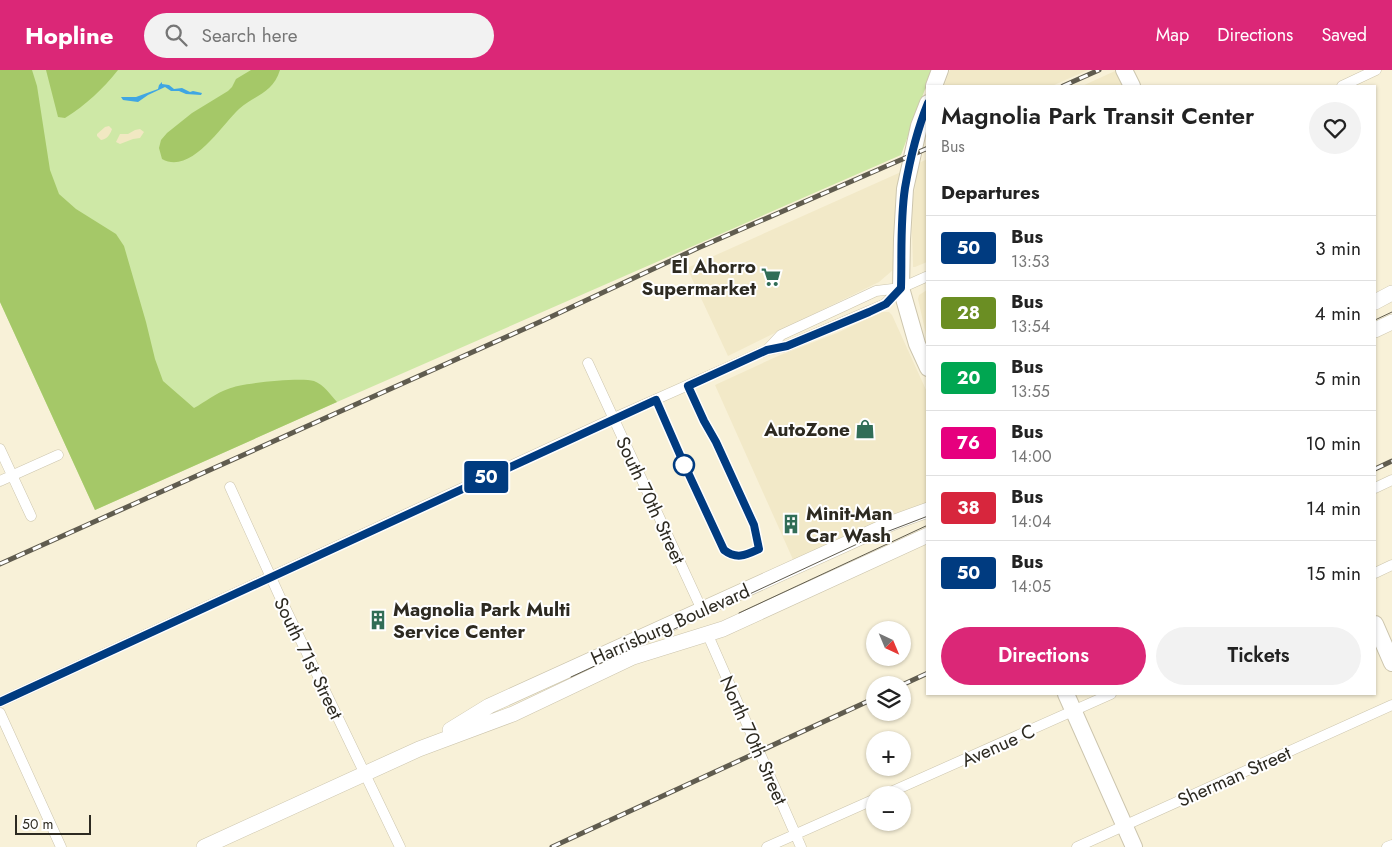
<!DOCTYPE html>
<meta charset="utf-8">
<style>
body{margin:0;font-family:Jost,sans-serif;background:#f2f2f2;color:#222;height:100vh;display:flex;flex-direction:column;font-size:19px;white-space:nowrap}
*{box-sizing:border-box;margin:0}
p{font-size:16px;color:#767676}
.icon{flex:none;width:28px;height:28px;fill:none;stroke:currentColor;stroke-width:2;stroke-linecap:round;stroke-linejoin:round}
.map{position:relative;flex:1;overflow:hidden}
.drawer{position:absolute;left:926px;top:15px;width:450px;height:610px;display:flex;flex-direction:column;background:#fff;border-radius:0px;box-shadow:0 1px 4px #0004}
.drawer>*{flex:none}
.badge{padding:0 10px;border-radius:4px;font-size:18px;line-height:32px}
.needle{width:32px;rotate:136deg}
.buttons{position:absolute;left:866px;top:551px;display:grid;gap:10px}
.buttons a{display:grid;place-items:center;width:45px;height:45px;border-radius:50%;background:#fff;box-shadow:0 1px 4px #0004;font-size:25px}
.scale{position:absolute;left:15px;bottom:12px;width:76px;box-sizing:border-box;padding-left:5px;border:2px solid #2d2a21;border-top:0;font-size:14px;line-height:18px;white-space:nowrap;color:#2d2a21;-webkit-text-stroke:4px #fff;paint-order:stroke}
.map>.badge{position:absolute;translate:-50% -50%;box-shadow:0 0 0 2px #fff}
h2{padding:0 15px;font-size:19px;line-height:45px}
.round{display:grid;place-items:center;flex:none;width:52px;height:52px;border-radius:26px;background:#f2f2f2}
.head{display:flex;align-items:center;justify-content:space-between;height:85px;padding:0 15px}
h1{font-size:24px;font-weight:600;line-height:38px}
.cta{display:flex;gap:10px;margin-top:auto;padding:10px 15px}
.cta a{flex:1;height:58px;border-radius:30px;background:#db2777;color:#fff;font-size:20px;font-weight:600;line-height:58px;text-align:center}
.cta a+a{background:#f2f2f2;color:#222}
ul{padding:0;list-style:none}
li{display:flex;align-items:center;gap:15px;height:65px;padding:0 15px;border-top:1px solid #e0e0e0}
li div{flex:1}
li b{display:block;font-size:19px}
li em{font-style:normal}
li .badge{min-width:55px;font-weight:700;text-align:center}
header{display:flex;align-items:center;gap:30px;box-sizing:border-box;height:70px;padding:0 25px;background:#db2777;color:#fff}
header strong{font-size:24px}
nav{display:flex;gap:28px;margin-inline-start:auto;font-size:18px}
.search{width:350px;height:45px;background:#f2f2f2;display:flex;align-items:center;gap:12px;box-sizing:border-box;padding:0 18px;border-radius:28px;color:#767676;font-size:19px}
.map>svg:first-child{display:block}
.built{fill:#f2e9c8}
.green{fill:#cee8a6}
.forest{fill:#a5c868}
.sand{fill:#f1e8c2}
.water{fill:#3fa6e3}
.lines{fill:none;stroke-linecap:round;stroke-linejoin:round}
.street-casing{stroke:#ccc5ad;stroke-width:11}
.secondary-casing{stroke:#ccc5ad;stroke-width:16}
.primary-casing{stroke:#ccc5ad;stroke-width:18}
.street{stroke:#fff;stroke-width:10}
.secondary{stroke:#fff;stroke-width:15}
.primary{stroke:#fff;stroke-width:16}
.tram{stroke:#605c4f;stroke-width:1}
.rail-casing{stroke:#605c4f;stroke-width:5}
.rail{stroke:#fff;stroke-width:3;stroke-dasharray:9;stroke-linecap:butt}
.line-casing{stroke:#fff;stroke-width:11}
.line{stroke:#003b80;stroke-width:8}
.stop-dot{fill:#fff;stroke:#003b80;stroke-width:2.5}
.labels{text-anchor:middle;stroke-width:4;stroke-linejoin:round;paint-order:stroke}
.poi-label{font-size:19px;font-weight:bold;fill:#2d2a21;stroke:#fff;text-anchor:end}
.street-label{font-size:19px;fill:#2d2a21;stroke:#fff}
</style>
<header>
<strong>Hopline</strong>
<div class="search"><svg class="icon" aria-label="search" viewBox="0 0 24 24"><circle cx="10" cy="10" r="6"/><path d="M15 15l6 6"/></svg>Search here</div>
<nav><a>Map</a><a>Directions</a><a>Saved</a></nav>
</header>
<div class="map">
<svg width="1392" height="777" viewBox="0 0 1392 777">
<rect width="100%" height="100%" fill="#f8f1d8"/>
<path class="built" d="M 950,0 L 1088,0 L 1052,16 L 944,16 Z
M 1115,1 L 1123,16 L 1082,16 Z
M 927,89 L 927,192 L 915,197 L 913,197 L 913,194 L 912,162 L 913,129 L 919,93 Z
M 901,102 L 895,134 L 896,186 L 895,194 L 893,200 L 879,212 L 728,286 L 687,198 Z
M 927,220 L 927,269 L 918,229 L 919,225 Z
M 882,242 L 889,242 L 892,245 L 927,322 L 927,434 L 795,494 L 715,315 L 778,286 L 837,263 Z"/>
<path class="green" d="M 0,0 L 932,0 L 901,85 L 337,332 L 95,440 L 0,232 Z"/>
<path class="forest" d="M 0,0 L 32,0 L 37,16 L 50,100 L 59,124 L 76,139 L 116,164 L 124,176 L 146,252 L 155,289 L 163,311 L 194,338 C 205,332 216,323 228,319 C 241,313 301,307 314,311 C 324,315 330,324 337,332 L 95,440 L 0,232 Z
M 46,0 L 118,0 C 103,19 86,35 65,48 L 58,47 Z
M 251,0 L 280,0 C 273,23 255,25 239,39 C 221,56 191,105 162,89 L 159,78 L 161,70 L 167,63 L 192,43 L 228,21 L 232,17 L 236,9 Z"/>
<path class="sand" d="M 109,56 L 112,59 C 110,65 107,69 101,70 L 97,66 L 97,64 L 105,57 Z
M 140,59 L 144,62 L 140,68 L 133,69 L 120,74 L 116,72 L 120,64 L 128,64 L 135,60 Z"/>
<path class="water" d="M 162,12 L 162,14 L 169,15 L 174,19 L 182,18 L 190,22 L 193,21 L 202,23 L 201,25 L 186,24 L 179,21 L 171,21 L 165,17 L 148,25 L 138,32 L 123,30 L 121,27 L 136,27 L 158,19 L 159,15 Z"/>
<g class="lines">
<defs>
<path id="street" d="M 1342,16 L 1376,0
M 767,280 L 781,265 L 846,235 L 876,221 L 901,218 L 928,206
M 588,293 L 702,540
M 0,379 L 31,446
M 0,411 L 58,385
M 230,417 L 279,525 L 400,777
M 1375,418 L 1392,410
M 1375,503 L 1392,495
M 707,563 L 801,777
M 0,632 L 614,348 L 767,280 L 787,276 L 885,234 L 901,218
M 0,643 L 61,777
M 884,725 L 1111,624
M 767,777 L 875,729
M 1077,777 L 1392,635
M 1387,777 L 1392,775"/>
<path id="secondary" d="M 1375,232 L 1392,223
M 1375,260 L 1392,252
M 450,660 L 489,636 L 892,453 L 928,440
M 204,777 L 419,679 L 513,644 L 633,587 L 723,559 L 928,465"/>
<path id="primary" d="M 1124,0 L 1132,16
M 934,16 L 940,0
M 928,33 L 919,56 L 905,119 L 902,169 L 901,218 L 917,274 L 928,298
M 1375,554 L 1392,593
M 1066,624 L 1134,777"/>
</defs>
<use href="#street" class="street-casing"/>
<use href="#secondary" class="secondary-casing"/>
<use href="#primary" class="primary-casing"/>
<use href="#street" class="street"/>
<use href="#secondary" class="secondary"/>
<use href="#primary" class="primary"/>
<path class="tram" d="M 1375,250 L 1392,242
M 739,543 L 928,455
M 571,607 L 868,469 L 928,446"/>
<defs>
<path id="rail" d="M 1063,16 L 1099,0
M 1375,399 L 1392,391
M 0,494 L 544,250 L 698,178 L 928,78
M 902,615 L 928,603
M 552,777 L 875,628"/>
</defs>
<use href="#rail" class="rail-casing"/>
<use href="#rail" class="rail"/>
</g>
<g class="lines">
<defs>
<path id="line" d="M 0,632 L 656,330 L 684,394 L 724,480 C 737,490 746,485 759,479 L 754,455 L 716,372 L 704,351 L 688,316 L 767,280 L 787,276 L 869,242 L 886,234 L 901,218 C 902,185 900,151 905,118 C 910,89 917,60 928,33"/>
</defs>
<use href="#line" class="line-casing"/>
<use href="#line" class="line"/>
</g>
<defs>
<symbol id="supermarket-bare" viewBox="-9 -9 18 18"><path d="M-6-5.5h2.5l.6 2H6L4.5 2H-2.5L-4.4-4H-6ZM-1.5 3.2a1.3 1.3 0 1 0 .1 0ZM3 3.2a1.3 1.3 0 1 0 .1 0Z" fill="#316d57" stroke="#fff" stroke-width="2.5" paint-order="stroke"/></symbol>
<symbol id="shop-bare" viewBox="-9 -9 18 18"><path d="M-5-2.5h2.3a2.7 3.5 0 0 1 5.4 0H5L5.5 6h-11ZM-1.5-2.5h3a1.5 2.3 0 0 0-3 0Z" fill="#316d57" stroke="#fff" stroke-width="2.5" paint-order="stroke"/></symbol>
<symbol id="building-bare" viewBox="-9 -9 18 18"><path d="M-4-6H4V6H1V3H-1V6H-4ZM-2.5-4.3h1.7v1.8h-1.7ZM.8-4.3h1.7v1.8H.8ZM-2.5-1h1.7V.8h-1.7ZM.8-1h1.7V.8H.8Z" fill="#316d57" stroke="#fff" stroke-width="2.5" paint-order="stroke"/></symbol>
</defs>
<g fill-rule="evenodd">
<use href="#supermarket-bare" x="757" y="193" width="28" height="28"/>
<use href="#shop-bare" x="851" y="345" width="28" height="28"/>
<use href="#building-bare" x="777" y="440" width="28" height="28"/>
<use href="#building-bare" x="364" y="536" width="28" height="28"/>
</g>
<circle class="stop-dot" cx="684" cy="395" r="10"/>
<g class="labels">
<g class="poi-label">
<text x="756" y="203">El Ahorro<tspan x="756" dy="22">Supermarket</tspan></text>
<text x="850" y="366">AutoZone</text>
<text x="806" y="450" text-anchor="start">Minit-Man<tspan x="806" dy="22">Car Wash</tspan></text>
<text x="393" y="546" text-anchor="start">Magnolia Park Multi<tspan x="393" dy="22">Service Center</tspan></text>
</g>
<g class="street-label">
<text transform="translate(651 430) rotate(65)" y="7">South 70th Street</text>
<text transform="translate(670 554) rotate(-24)" y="7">Harrisburg Boulevard</text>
<text transform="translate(309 588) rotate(64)" y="7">South 71st Street</text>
<text transform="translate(754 670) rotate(66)" y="7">North 70th Street</text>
<text transform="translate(998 675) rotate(-24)" y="7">Avenue C</text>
<text transform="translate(1234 706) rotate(-24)" y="7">Sherman Street</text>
</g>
</g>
</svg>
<div class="buttons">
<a><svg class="needle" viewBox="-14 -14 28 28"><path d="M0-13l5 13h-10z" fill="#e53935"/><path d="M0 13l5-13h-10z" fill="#767676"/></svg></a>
<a><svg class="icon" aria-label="layers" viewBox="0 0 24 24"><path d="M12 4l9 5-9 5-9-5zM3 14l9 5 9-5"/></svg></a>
<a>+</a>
<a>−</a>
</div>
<div class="scale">50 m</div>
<b class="badge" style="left:486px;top:407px;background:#003b80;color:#fff">50</b>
<section class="drawer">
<div class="head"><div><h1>Magnolia Park Transit Center</h1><p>Bus</p></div><a class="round"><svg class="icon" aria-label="heart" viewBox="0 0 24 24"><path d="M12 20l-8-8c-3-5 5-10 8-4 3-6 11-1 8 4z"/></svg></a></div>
<h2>Departures</h2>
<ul>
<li><span class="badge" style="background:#003b80;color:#fff">50</span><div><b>Bus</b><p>13:53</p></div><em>3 min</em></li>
<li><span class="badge" style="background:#6b8e23;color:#fff">28</span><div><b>Bus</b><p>13:54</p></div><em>4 min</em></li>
<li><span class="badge" style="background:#00a651;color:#fff">20</span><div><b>Bus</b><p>13:55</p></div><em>5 min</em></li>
<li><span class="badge" style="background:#e6007e;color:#fff">76</span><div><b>Bus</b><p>14:00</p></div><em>10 min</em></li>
<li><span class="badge" style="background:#d7263d;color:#fff">38</span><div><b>Bus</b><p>14:04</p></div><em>14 min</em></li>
<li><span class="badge" style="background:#003b80;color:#fff">50</span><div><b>Bus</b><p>14:05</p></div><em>15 min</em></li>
</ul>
<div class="cta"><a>Directions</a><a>Tickets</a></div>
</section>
</div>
